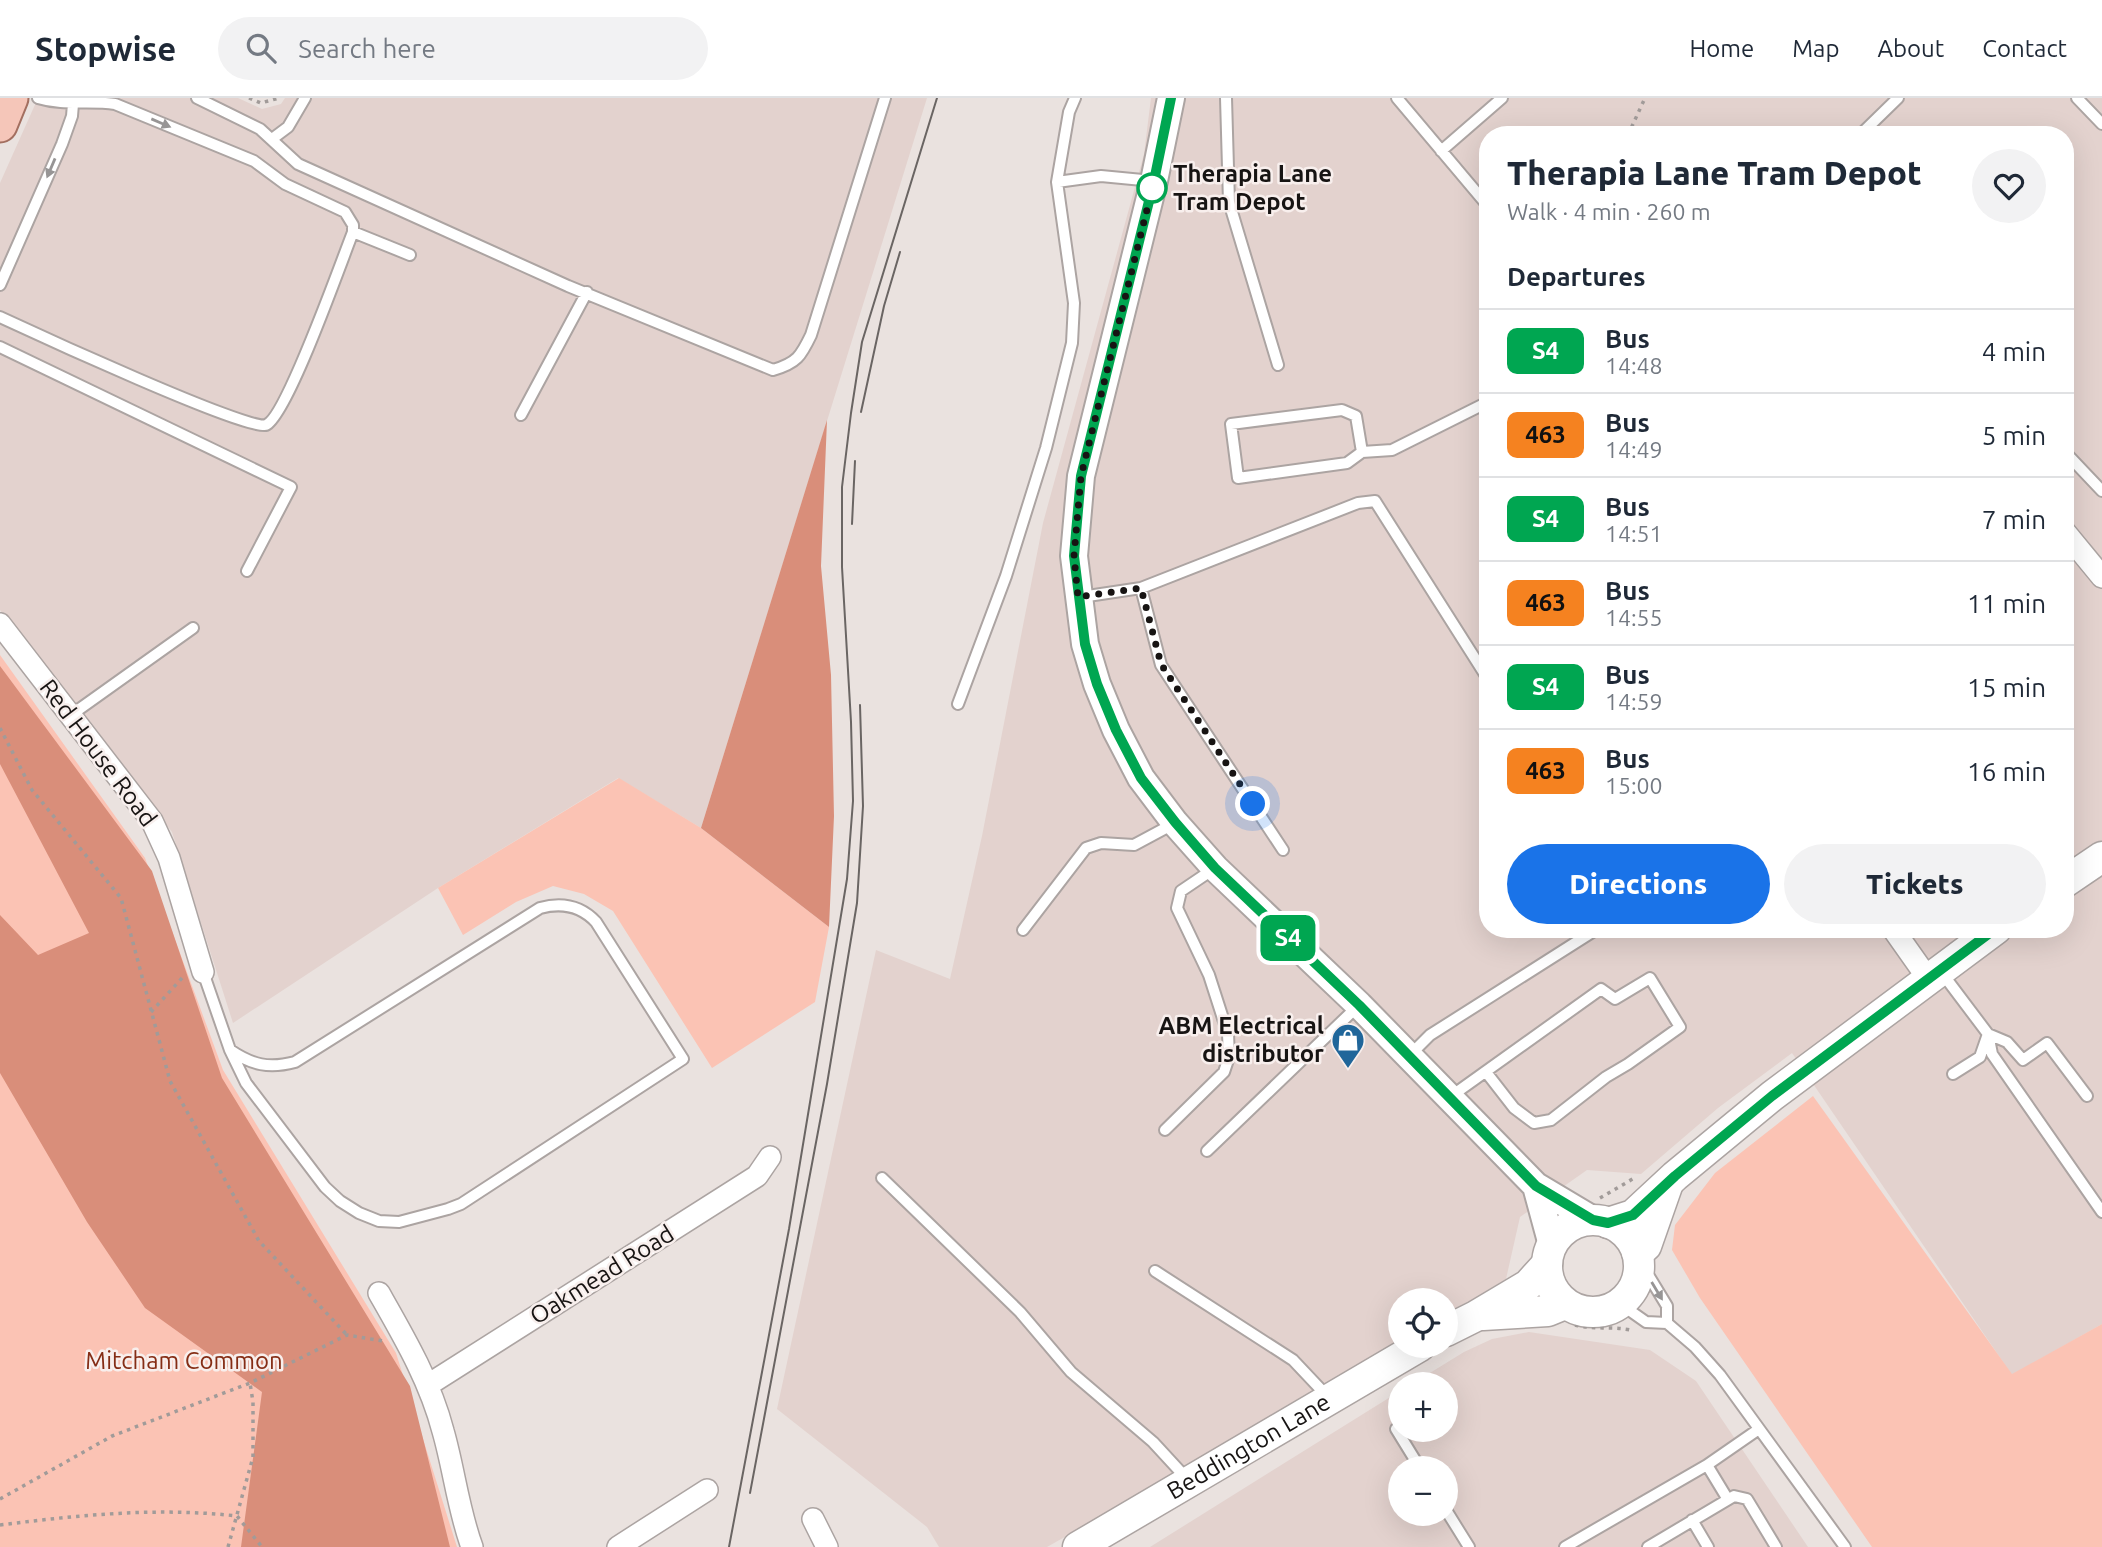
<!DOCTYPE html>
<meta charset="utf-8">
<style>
body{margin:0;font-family:Ubuntu,sans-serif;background:#f2f2f3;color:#1f2937;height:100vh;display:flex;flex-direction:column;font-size:26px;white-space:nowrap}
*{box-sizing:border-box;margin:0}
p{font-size:23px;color:#747a83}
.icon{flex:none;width:38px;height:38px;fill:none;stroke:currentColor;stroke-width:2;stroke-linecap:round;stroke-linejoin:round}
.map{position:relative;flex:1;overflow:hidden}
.panel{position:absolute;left:1479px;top:28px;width:595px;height:812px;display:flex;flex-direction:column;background:#fff;border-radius:28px;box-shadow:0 7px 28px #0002}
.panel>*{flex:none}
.badge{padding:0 14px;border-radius:10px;font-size:24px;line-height:46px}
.tools{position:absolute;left:1388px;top:1190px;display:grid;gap:14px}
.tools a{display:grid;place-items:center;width:70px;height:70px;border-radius:50%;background:#fff;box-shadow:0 7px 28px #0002;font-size:35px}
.you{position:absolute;width:35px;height:35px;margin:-18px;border:5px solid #fff;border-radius:50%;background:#1a73e8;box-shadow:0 0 0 10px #1a73e833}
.map>.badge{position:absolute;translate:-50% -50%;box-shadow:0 0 0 4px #fff}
h2{padding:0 28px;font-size:26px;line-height:63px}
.round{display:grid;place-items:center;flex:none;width:74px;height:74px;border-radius:37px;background:#f2f2f3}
.summary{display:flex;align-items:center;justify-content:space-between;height:119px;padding:0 28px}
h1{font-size:33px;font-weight:800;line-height:52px}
.button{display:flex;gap:14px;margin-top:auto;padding:14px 28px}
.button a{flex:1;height:80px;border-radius:42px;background:#1a73e8;color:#fff;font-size:28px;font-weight:800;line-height:80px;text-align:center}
.button a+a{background:#f2f2f3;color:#1f2937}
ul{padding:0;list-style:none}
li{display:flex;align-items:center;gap:21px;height:84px;padding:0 28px;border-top:2px solid #e0e1e3}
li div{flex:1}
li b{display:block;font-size:26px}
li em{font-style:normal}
li .badge{min-width:77px;font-weight:700;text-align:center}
header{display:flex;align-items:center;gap:42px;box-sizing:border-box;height:98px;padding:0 35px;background:#fff;border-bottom:2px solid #e0e1e3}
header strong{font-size:33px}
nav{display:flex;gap:38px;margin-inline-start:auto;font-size:24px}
.search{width:490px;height:63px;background:#f2f2f3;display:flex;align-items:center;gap:18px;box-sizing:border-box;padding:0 24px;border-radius:38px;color:#747a83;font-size:26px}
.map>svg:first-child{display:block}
.built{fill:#e3d2ce;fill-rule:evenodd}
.green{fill:#fbc3b4}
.forest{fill:#d98e7a}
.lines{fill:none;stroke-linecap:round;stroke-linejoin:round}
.service-casing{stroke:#aca4a2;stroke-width:14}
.minor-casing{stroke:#aca4a2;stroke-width:24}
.tertiary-casing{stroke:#aca4a2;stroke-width:30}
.secondary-casing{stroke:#aca4a2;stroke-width:33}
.primary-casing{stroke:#a36f60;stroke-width:37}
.path{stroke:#a19b99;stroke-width:3.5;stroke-dasharray:3.5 5;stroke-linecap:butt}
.service{stroke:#fff;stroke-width:10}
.minor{stroke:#fff;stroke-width:21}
.tertiary{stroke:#fff;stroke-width:26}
.secondary{stroke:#fff;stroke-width:30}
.primary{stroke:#f5c6b9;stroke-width:33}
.tram{stroke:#6a6563;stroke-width:2}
.oneway{fill:#979595}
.line-casing{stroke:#fff;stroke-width:16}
.line{stroke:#00a651;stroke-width:10}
.walk{stroke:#171413;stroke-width:7;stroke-dasharray:0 12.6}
.stop-dot{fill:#fff;stroke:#00a651;stroke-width:3.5}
.labels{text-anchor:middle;stroke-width:5;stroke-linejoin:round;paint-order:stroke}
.stop-label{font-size:24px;font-weight:bold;fill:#171413;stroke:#f8efed;text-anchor:start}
.street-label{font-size:24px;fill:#171413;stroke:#f8efed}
.poi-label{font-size:24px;font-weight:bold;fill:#171413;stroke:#f8efed;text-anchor:end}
.park-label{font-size:24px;fill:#852d15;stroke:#f8efed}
</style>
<header>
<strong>Stopwise</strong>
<div class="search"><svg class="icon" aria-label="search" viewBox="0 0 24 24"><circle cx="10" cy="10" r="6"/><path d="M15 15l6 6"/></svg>Search here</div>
<nav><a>Home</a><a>Map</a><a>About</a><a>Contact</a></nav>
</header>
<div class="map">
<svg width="2102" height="1449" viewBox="0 0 2102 1449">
<rect width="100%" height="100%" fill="#eae2df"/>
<path class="built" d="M 38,0 L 238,0 L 262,11 L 281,6 L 285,0 L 927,0 L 701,730 L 618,680 L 438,790 L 233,925 L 172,734 L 0,512 L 0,85 Z
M 1151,0 L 2102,0 L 2102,1226 L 2012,1277 L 1792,955 L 1718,1010 L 1641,1076 L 1587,1072 L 1520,1119 L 1506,1181 L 1446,1218 L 1446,1202 L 1400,1202 L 1400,1246 L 1297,1308 L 1047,1449 L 939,1449 L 927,1429 L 777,1311 L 876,852 L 950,881 L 982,738 L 1043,425 L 1144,56 ZM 1488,37 L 2065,37 L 2065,831 L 1488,831 Z
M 1529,1234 L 1650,1252 L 1696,1283 L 1808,1449 L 1150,1449 L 1400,1293 L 1400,1332 L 1446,1332 L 1446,1286 L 1412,1286 L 1464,1254 L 1492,1241 ZM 1400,1370 L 1446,1370 L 1446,1416 L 1400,1416 Z"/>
<path class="green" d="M 0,557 L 145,760 L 223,972 L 396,1255 L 457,1449 L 0,1449 Z
M 619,680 L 701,730 L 829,829 L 815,904 L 712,970 L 613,813 L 584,796 L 553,788 L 516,804 L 463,837 L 438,790 Z
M 1813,998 L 2012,1276 L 2102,1226 L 2102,1449 L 1872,1449 L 1700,1200 L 1672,1152 L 1675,1127 L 1715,1075 Z"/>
<path class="forest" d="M 827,322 L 821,468 L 831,577 L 834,718 L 829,829 L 701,730 Z
M 0,568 L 152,773 L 222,980 L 410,1288 L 450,1449 L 241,1449 L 262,1294 L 145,1210 L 87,1124 L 0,975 L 0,817 L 38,857 L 89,835 L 0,666 Z"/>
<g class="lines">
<defs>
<path id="service" d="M 197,0 L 260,31 L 298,66 L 568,188 L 773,272 C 797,265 801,258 811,237 L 885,0
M 1226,0 L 1229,104 L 1278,267
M 1397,0 L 1488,108
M 2077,0 L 2102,26
M 1860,37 L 1898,0
M 272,41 L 288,29 L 305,0
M 1441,53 L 1502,0
M 1057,84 L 1069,14 L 1075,0
M 353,134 L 410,157
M 0,187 L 62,46 L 72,18 L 73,6
M 0,219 C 30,233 249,334 266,327 C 287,318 341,164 353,134 L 353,127 L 345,114 L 285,86 L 254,63 L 115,6 C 89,2 64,8 38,0
M 0,249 L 291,389 L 247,473
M 521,317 L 587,194
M 1362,354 L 1356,318 L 1342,312 L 1231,326 L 1238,380 L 1347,365 L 1362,354 L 1392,352 L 1488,304
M 2065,354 L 2102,393
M 1141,490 L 1161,567 L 1283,752
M 1081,499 L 1141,490 L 1358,405 L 1375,403 L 1488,581
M 958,606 L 1006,478 L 1046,350 L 1072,245 L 1074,205 L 1057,84 L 1101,78 L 1153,83
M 71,617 L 193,530
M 1023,832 L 1086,750 L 1101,745 L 1134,747 L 1175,725
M 203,874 L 230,952 L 246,985 L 325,1089 L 340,1103 L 359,1115 L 379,1123 L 399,1124 L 448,1111 L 461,1106 L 683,961 L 596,824 C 581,808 562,804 540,810 L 295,964 C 269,971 252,967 230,952
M 1942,875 L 1988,936 L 1992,956 L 2102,1114
M 1409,958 L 1430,937 L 1597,831
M 1953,976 L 1980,959 L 1988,936 L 2007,944 L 2023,962 L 2047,945 L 2087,998
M 1450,999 L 1601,891 L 1615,901 L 1650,880 L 1680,929 L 1628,966 L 1606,979 L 1551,1022 L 1534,1025 L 1514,1010 L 1486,974
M 1165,1032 L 1224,974 L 1229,959 L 1228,936 L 1209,877 L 1177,810 L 1181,793 L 1215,770
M 1207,1053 L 1359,907
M 882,1080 L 1020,1214 L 1071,1274 L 1153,1344 L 1188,1382
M 1639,1162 L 1667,1208 L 1667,1225
M 1155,1173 L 1293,1262 L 1327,1298
M 1619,1205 L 1646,1224 L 1667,1225 L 1695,1249 L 1720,1277 L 1845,1449
M 1396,1331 L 1420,1370
M 1707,1367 L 1727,1400
M 1446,1412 L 1469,1449
M 1692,1422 L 1708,1449
M 1565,1449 L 1707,1367 L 1759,1331
M 1648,1449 L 1734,1398 L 1747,1401 L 1776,1449"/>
<path id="minor" d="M 2065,434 L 2102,479
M 0,526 L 152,723 L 169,760 L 203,874
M 1893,831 L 1929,882
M 379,1195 C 404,1239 430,1283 443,1333 C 454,1371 458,1411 472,1449
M 428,1287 L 757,1078 L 770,1059
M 813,1421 L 827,1449
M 618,1449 L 707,1392"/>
<path id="tertiary" d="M 1171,0 L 1154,83 L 1081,378 L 1074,458 L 1085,546 L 1097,586 L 1116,632 L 1141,680 L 1175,725 L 1215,770 L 1359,907 L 1536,1088 L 1593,1122
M 1536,1088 L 1552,1147"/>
<g id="secondary">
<path d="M 2065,784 L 2102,759"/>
<circle cx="1593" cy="1168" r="46"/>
<path d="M 1608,1125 L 1633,1117 L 1675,1078 L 1772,998 L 1996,831"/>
<path d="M 1637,1154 L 1646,1148 L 1667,1088"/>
<path d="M 1483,1217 L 1548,1213 L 1565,1206"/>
<path d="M 1446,1233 L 1476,1218 L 1528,1187 L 1547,1166"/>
<path id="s1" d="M 1078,1449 L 1420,1248"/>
</g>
<path id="primary" d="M 0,27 L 11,0"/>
</defs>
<use href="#service" class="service-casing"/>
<use href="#minor" class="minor-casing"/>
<use href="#tertiary" class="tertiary-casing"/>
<use href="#secondary" class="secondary-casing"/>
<use href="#primary" class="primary-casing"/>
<path class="path" d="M 249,0 L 261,5 L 279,0
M 1628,37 L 1645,0
M 0,630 L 32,692 L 121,800 L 170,983 L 259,1143 L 347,1237
M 1937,831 L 1948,837
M 151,914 L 183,879
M 1600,1100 L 1636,1079
M 1575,1227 C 1594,1232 1611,1228 1630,1232
M 0,1401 L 112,1338 L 250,1285 L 347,1237 L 383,1243
M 0,1427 C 79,1417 158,1409 237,1418 L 262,1449
M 228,1449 L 253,1359 L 253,1304 L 250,1285"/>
<use href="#service" class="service"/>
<use href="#minor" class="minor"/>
<use href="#tertiary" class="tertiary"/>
<use href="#secondary" class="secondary"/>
<use href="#primary" class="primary"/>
<path class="tram" d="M 861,314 L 884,208 L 900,154
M 852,426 L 855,363
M 750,1395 L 827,986 L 857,805 L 863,708 L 860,607
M 729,1449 L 789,1131 L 847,781 L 853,703 L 851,624 L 842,469 L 842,389 L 851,315 L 862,244 L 937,0"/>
</g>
<defs><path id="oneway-solid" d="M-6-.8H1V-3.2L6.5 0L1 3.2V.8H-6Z" transform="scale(1.75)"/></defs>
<g class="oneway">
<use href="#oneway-solid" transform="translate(161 25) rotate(23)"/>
<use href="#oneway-solid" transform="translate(51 70) rotate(113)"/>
<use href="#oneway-solid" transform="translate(1657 1193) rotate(59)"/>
</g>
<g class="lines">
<defs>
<path id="line" d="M 1171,0 L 1154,83 L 1081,378 L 1074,458 L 1085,546 L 1097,586 L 1116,632 L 1141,680 L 1175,724 L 1215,770 L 1359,907 L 1536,1088 L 1593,1122 L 1608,1125 L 1633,1117 L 1675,1078 L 1772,998 L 1995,831"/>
</defs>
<use href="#line" class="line-casing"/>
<use href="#line" class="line"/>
<path class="walk" d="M 1152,90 L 1154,83 L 1081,378 L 1074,458 L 1078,499 L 1141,490 L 1161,566 L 1253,706"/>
</g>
<defs>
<symbol id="shop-pin" viewBox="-11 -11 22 30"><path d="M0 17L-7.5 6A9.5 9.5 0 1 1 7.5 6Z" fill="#20669a" stroke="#f8efed"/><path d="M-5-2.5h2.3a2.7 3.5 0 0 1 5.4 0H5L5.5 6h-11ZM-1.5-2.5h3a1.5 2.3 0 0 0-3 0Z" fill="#fff"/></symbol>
</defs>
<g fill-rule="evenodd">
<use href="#shop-pin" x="1329" y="923" width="38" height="52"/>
</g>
<circle class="stop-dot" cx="1152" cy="90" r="14"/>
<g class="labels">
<g class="stop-label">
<text x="1173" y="84">Therapia Lane<tspan x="1173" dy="28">Tram Depot</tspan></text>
</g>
<g class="street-label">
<text transform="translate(98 655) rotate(53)" y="8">Red House Road</text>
<text transform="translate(602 1177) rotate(-32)" y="8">Oakmead Road</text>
<text dy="8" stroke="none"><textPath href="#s1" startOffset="198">Beddington Lane</textPath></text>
</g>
<g class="poi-label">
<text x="1324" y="936">ABM Electrical<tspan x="1324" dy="28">distributor</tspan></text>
</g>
<g class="park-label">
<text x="184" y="1271">Mitcham Common</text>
</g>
</g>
</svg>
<div class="tools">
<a><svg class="icon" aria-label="locate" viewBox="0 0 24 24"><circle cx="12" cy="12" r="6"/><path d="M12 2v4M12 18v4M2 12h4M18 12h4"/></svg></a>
<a>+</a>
<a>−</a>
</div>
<div class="you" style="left:1253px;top:706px"></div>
<b class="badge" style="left:1288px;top:840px;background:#00a651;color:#fff">S4</b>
<section class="panel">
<div class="summary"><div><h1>Therapia Lane Tram Depot</h1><p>Walk · 4 min · 260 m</p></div><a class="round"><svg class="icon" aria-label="heart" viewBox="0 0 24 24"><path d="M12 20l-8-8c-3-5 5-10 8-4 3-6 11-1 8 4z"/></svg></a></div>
<h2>Departures</h2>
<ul>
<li><span class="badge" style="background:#00a651;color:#fff">S4</span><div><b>Bus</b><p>14:48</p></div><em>4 min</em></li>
<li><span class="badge" style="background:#f58220;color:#111">463</span><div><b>Bus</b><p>14:49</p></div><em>5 min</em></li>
<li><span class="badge" style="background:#00a651;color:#fff">S4</span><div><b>Bus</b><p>14:51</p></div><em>7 min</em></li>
<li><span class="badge" style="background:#f58220;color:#111">463</span><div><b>Bus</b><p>14:55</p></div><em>11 min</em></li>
<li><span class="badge" style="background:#00a651;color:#fff">S4</span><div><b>Bus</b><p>14:59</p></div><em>15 min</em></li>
<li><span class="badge" style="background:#f58220;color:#111">463</span><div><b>Bus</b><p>15:00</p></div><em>16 min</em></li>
</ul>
<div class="button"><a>Directions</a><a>Tickets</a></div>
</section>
</div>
